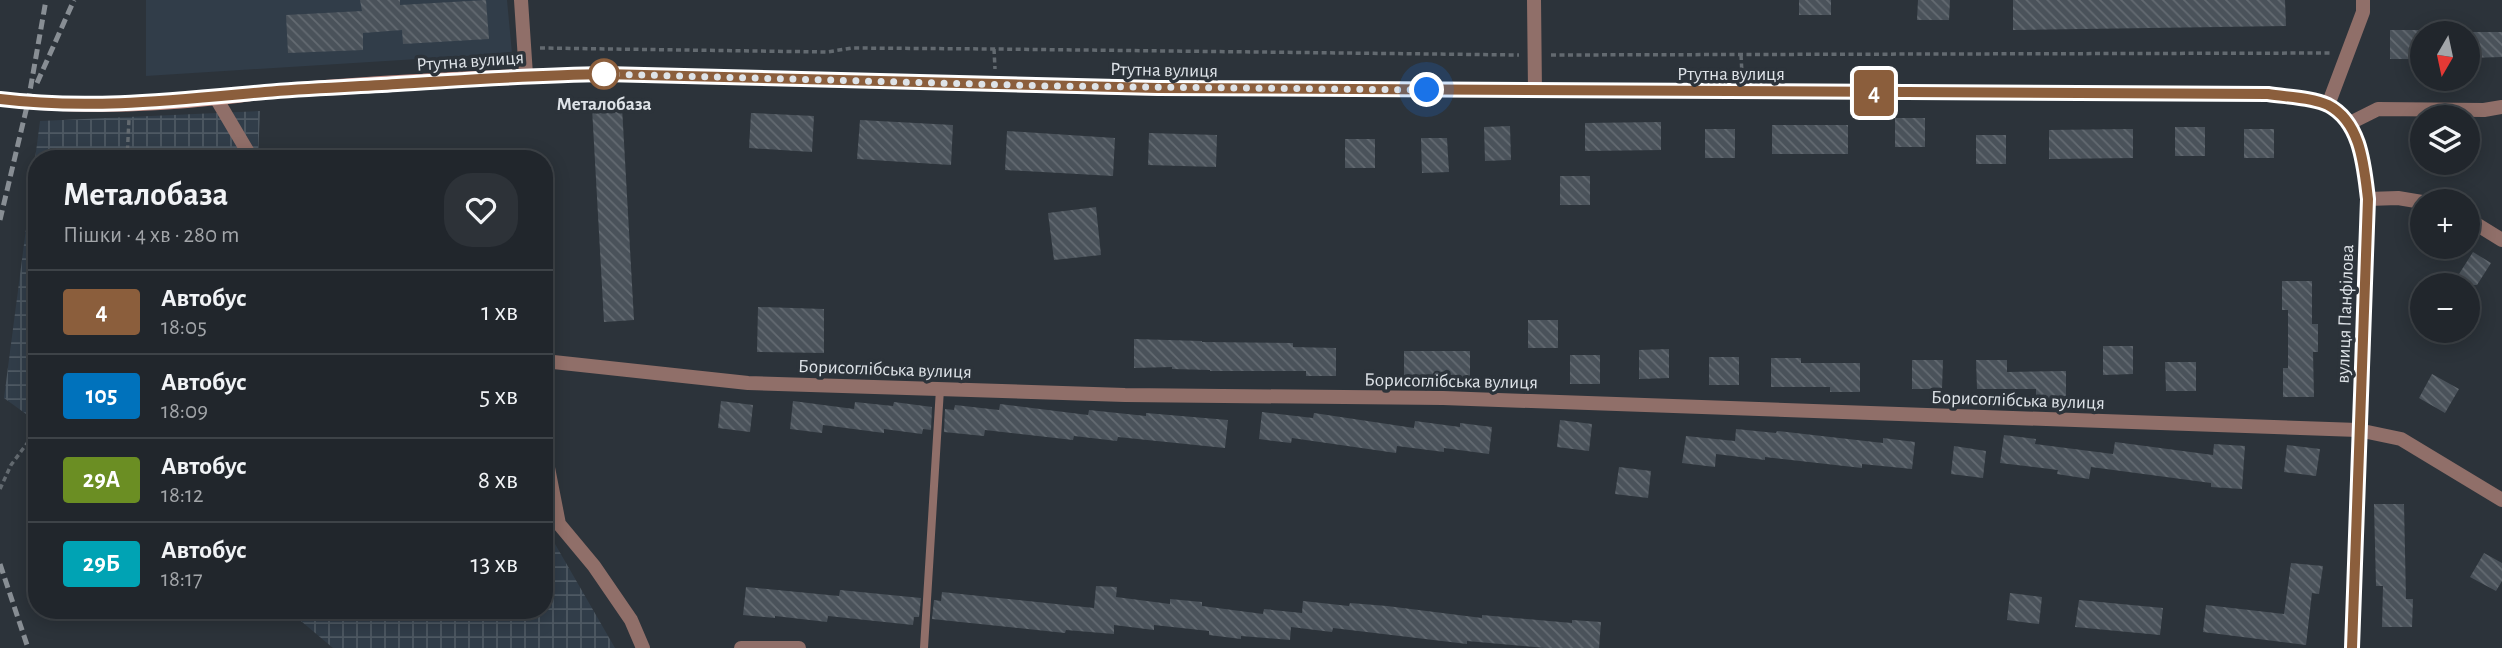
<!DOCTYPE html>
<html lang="uk">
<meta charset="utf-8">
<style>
body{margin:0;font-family:"Alegreya Sans",sans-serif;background:#2d3238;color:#f1f3f6;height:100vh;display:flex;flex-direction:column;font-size:26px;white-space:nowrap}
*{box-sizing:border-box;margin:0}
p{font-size:23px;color:#a2a5a9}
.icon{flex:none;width:38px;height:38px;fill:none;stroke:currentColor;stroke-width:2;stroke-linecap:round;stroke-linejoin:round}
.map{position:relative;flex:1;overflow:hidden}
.drawer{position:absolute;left:28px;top:150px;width:525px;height:469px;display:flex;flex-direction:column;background:#21262c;border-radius:28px;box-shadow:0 4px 18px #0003,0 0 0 2px #3e4348}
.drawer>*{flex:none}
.badge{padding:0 14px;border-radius:5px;font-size:24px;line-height:46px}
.needle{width:46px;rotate:189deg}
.buttons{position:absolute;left:2410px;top:21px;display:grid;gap:14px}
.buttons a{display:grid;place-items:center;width:70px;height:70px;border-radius:50%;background:#21262c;box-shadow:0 4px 18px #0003,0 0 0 2px #3e4348;font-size:35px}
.you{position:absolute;width:35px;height:35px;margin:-18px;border:5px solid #fff;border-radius:50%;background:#1a73e8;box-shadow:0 0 0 10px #1a73e833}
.map>.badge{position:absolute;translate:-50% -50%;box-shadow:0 0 0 4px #fff}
.round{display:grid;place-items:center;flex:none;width:74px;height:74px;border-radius:28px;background:#2d3238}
.summary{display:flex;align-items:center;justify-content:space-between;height:119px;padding:0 35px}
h1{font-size:33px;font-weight:600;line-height:52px}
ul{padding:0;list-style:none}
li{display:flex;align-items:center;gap:21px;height:84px;padding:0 35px;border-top:2px solid #3e4348}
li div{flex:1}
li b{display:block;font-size:26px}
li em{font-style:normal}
li .badge{min-width:77px;font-weight:700;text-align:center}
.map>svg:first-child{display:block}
.built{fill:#313d49}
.industrial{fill:url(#industrial-grid)}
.building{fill:url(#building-back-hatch)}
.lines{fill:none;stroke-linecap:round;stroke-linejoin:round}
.path{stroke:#636a70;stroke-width:3.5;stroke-dasharray:5 3.5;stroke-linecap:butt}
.lane{stroke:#906f69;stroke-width:8}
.street{stroke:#906f69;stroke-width:14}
.secondary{stroke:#c59188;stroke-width:14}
.rail{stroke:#888e94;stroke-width:5;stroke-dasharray:10 5;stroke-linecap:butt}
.line-casing{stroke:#fff;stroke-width:16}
.line{stroke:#8b5e3c;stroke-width:10}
.walk{stroke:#dee3e8;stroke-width:7;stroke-dasharray:0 12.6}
.stop-dot{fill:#fff;stroke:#8b5e3c;stroke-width:3.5}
.labels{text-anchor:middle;stroke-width:7;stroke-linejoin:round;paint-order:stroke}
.street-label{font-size:19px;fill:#dee3e8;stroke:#2c333a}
.stop-label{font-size:19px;font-weight:bold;fill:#dee3e8;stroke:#2c333a}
</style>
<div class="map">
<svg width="2502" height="648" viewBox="0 0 2502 648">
<defs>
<pattern id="industrial-grid" width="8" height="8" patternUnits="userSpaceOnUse" patternTransform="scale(1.75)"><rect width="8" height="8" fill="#313d49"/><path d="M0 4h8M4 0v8" fill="none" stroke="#4e5963"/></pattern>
<pattern id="building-back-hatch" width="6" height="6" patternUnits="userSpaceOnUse" patternTransform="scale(1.75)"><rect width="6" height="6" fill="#4a525a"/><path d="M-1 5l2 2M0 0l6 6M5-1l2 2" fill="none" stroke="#646b72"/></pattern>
</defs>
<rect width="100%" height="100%" fill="#2c333a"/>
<path class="built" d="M 146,0 L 507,0 L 512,53 L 146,76 Z"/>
<path class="industrial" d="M 260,111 L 258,159 L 37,159 L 37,422 L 4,398 L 40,121 Z
M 544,515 L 551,537 L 615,648 L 333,648 L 289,611 L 544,611 Z"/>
<path class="building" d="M 360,0 L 400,0 L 400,5 L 486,0 L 489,39 L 403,44 L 402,30 L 363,33 L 363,50 L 288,53 L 286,15 L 362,11 Z
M 1799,0 L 1831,0 L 1831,15 L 1799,15 Z
M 1918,0 L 1950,0 L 1949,20 L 1917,20 Z
M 2013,0 L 2285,0 L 2286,26 L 2013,30 Z
M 2390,30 L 2420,30 L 2420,59 L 2390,59 Z
M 2468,32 L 2502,32 L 2502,57 L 2468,58 Z
M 622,107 L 634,320 L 604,322 L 592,108 Z
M 751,113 L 814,116 L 812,152 L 749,148 Z
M 1895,118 L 1925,118 L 1925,147 L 1895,147 Z
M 860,120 L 953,125 L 951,165 L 857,159 Z
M 1661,122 L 1661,150 L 1585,151 L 1585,123 Z
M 1772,125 L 1848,125 L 1848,154 L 1772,154 Z
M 1510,126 L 1511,160 L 1485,161 L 1484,127 Z
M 2175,127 L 2205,127 L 2205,156 L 2175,156 Z
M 1705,129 L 1735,129 L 1735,158 L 1705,158 Z
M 2133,129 L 2133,158 L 2049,159 L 2049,130 Z
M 2244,129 L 2274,129 L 2274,158 L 2244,158 Z
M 1007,131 L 1115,138 L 1113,176 L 1005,170 Z
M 1149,133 L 1217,135 L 1216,167 L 1148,165 Z
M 1976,135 L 2006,135 L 2006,164 L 1976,164 Z
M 1421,138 L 1447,138 L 1449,172 L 1422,173 Z
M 1345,139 L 1375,139 L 1375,168 L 1345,168 Z
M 1560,176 L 1590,176 L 1590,205 L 1560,205 Z
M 1096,207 L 1101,255 L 1054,260 L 1048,213 Z
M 2473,252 L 2491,263 L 2477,285 L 2452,285 Z
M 2282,281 L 2312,281 L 2312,324 L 2318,324 L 2318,352 L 2313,352 L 2314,397 L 2283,397 L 2283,368 L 2288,368 L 2288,310 L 2282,310 Z
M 758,307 L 824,309 L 824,353 L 757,352 Z
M 1528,320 L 1558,320 L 1558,348 L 1528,348 Z
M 1134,339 L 1202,341 L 1202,342 L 1293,343 L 1293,347 L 1336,348 L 1336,376 L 1306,376 L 1306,371 L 1210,371 L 1210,370 L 1172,369 L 1172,367 L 1134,368 Z
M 2103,346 L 2133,346 L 2133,374 L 2103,375 Z
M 1669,349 L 1669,378 L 1639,379 L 1639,350 Z
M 1404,351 L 1470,351 L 1470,380 L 1404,379 Z
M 1570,355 L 1600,355 L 1600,384 L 1570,384 Z
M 1709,357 L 1739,357 L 1739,385 L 1709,385 Z
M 1771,358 L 1801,358 L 1801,363 L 1860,363 L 1860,392 L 1830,392 L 1830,387 L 1771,387 Z
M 1912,360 L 1943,360 L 1942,389 L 1912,389 Z
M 1976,360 L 2007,360 L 2007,372 L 2066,371 L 2066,400 L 2036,400 L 2036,389 L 1977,389 Z
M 2165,362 L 2196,362 L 2196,391 L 2166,391 Z
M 2432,374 L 2459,389 L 2445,413 L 2419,398 Z
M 721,401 L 753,405 L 750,432 L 718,428 Z
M 793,401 L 854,409 L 855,402 L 893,406 L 894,402 L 932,407 L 931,430 L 923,429 L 922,434 L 884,429 L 884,433 L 823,425 L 822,433 L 790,429 Z
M 1000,404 L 1088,415 L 1089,410 L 1146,416 L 1146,413 L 1228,420 L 1225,448 L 1118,437 L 1117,441 L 1074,436 L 1073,440 L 985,430 L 984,436 L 944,432 L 945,409 L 954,410 L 955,405 L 999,410 Z
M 1262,412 L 1313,418 L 1314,413 L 1414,428 L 1415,421 L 1460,427 L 1460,423 L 1492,427 L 1489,454 L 1444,448 L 1444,452 L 1397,446 L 1396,453 L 1292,438 L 1291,443 L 1259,439 Z
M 1560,420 L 1592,424 L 1589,451 L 1557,447 Z
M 1736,429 L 1776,433 L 1777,431 L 1883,443 L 1883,438 L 1915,442 L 1912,469 L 1862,464 L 1862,468 L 1765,457 L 1765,460 L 1716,454 L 1715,467 L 1682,463 L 1686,436 L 1735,441 Z
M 2004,435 L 2036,439 L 2035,444 L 2113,454 L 2115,442 L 2213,455 L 2214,444 L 2245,446 L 2242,489 L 2211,487 L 2211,483 L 2091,467 L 2089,479 L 2057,474 L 2058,470 L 2000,463 Z
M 2287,445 L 2320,449 L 2316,476 L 2284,472 Z
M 1954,446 L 1986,451 L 1983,478 L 1951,474 Z
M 1619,467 L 1651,471 L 1648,498 L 1615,494 Z
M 2374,504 L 2404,504 L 2406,599 L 2413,599 L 2412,627 L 2382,627 L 2383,586 L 2376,586 Z
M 2484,553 L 2502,563 L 2502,581 L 2496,591 L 2470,577 Z
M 2291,563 L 2323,566 L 2319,594 L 2312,593 L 2306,645 L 2203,632 L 2206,605 L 2284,614 Z
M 1096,586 L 1117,587 L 1116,597 L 1170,604 L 1170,599 L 1202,602 L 1202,606 L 1263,614 L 1264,609 L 1302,613 L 1303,601 L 1349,606 L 1350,603 L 1387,606 L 1482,618 L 1482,615 L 1572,623 L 1572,620 L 1601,622 L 1599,648 L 1545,648 L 1467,641 L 1467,644 L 1333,628 L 1332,632 L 1291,627 L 1290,640 L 1241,636 L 1241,639 L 1209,635 L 1209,631 L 1154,625 L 1154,630 L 1114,625 L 1114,634 L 1066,630 L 1065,633 L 932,619 L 934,600 L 941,601 L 942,592 L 1094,608 Z
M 746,587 L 839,596 L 840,590 L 921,598 L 919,617 L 914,617 L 913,625 L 828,616 L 827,622 L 775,616 L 775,618 L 743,615 Z
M 2010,593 L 2042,597 L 2039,624 L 2007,620 Z
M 2079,600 L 2163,608 L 2160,635 L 2075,627 Z"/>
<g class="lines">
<path class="path" d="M 540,48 L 827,52 L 852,48 L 994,49 L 1519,55
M 994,49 L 995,69
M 1551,55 L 2331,53
M 1741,55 L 1742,74
M 127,159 L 129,119
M 0,489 L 11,465 L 37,430"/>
<path class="lane" d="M 924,648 L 940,389"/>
<path class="street" d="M 521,0 L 526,75
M 1534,0 L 1535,91
M 216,98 L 252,159
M 2328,105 L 2363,12 L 2363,0
M 2348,124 L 2378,109 L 2484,110 L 2502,107
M 2368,199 L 2398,198 L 2422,202
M 2468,219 L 2502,240
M 544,361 L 748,383 L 1125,395 L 1443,398 L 2358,430 L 2401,439 L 2502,500
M 544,447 L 559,524 L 594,566 L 631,620 L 643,648
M 741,648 L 799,648"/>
<path class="secondary" d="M 0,99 C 71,108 146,106 217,98 C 233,97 249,94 265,92 C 377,82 491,76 604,74 L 1131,88 L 2268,94 C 2286,97 2311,97 2328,105 C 2361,122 2364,166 2368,199 L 2352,648"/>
<path class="rail" d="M 37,83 L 74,0
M 0,220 L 28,102 L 46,0
M 0,564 L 28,648"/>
</g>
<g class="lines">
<defs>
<path id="line" d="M 0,99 C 89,110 176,100 265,92 C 309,88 353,87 397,84 C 466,80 535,75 604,74 L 1158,88 L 2268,94 C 2286,97 2311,97 2328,105 C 2361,122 2364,166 2368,199 L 2352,648"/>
</defs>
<use href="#line" class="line-casing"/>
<use href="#line" class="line"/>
<path class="walk" d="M 604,74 L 1049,86 L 1427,90"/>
</g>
<circle class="stop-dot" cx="604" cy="74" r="14"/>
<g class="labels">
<g class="street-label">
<text transform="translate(470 60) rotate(-4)" y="7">Ртутна вулиця</text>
<text transform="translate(1164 69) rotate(1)" y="7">Ртутна вулиця</text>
<text x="1731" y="80">Ртутна вулиця</text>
<text transform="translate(2344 314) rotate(-88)" y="7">вулиця Панфілова</text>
<text transform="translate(885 368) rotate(2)" y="7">Борисоглібська вулиця</text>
<text transform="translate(1451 380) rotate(1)" y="7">Борисоглібська вулиця</text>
<text transform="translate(2018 399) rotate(2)" y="7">Борисоглібська вулиця</text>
</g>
<g class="stop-label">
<text x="604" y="110">Металобаза</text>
</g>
</g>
</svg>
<div class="buttons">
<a><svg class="needle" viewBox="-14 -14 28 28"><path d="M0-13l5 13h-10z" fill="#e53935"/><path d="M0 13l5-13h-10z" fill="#a2a5a9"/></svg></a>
<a><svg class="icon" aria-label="layers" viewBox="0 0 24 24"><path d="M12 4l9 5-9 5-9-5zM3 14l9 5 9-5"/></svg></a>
<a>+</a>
<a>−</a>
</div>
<div class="you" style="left:1427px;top:90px"></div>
<b class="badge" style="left:1874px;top:93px;background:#8b5e3c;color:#fff">4</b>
<section class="drawer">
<div class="summary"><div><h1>Металобаза</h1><p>Пішки · 4 хв · 280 m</p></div><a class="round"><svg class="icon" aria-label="heart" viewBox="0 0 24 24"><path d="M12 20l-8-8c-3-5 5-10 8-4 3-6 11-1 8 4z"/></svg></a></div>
<ul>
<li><span class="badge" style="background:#8b5e3c;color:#fff">4</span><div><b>Автобус</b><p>18:05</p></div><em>1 хв</em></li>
<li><span class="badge" style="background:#0072bc;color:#fff">105</span><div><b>Автобус</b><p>18:09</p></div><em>5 хв</em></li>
<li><span class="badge" style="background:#6b8e23;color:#fff">29A</span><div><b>Автобус</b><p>18:12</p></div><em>8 хв</em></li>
<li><span class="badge" style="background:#00a3b4;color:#fff">29Б</span><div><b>Автобус</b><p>18:17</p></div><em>13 хв</em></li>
</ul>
</section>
</div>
